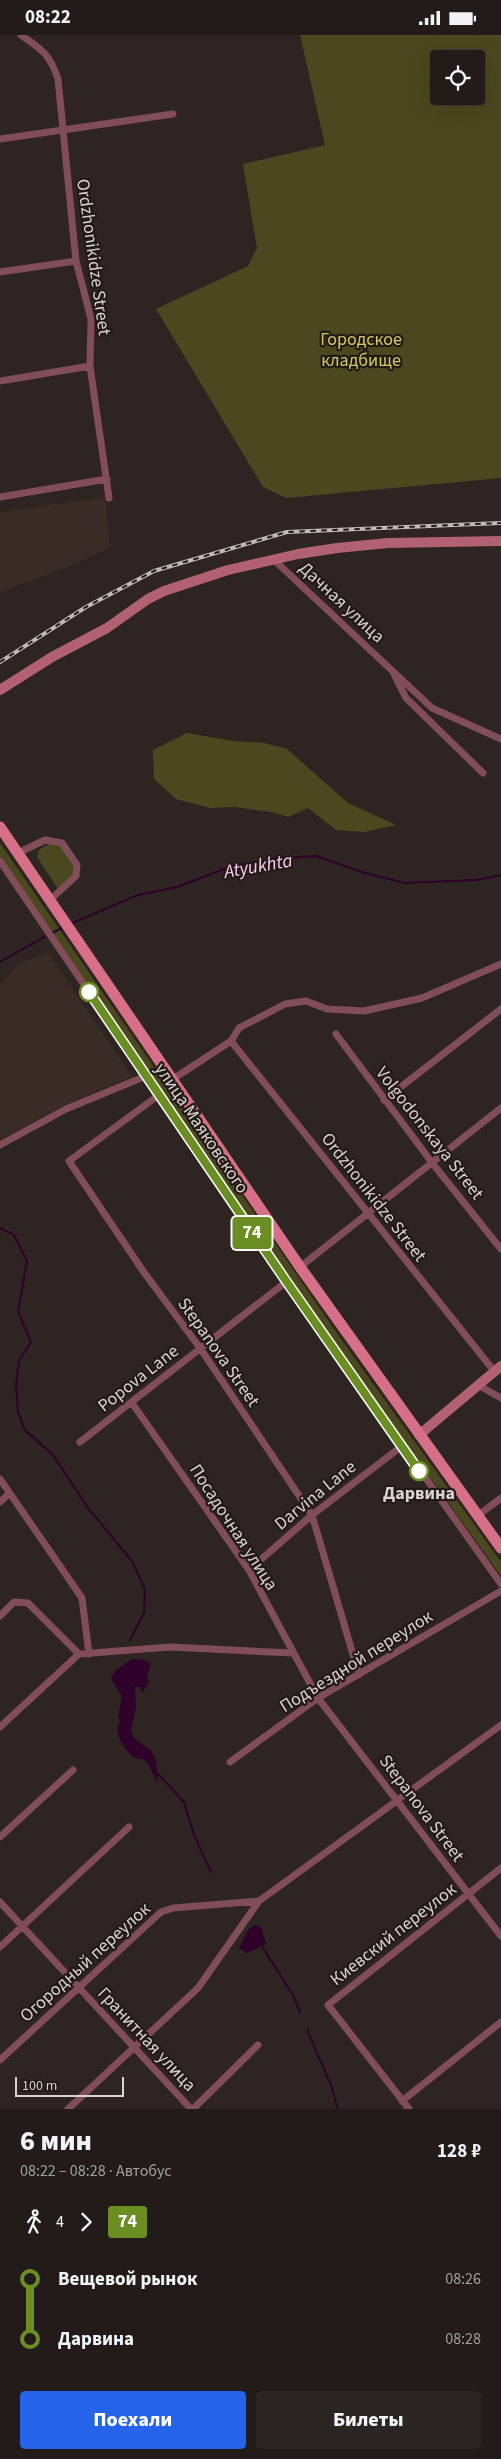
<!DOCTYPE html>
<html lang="ru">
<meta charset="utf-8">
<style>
body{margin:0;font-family:"Source Sans 3",sans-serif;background:#2a2422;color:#f1f3f6;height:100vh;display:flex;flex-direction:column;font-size:19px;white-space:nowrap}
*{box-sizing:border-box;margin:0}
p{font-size:16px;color:#a2a1a2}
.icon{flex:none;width:28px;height:28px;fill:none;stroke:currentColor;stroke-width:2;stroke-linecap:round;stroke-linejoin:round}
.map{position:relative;height:2074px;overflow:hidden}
.details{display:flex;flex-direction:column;background:#221b19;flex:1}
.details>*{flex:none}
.badge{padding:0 10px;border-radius:4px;font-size:18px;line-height:32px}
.fabs{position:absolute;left:430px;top:15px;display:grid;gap:10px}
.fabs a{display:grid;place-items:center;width:55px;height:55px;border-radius:5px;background:#221b19;box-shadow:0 5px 20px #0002,0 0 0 1px #3f3938;font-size:25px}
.scale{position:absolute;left:15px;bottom:12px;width:109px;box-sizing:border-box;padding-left:5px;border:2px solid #dad3d1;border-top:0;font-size:14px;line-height:18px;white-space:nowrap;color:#dad3d1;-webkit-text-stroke:4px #241b18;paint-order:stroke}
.map>.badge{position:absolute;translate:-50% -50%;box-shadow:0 0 0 2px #fff}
.legs{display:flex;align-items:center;gap:8px;height:55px;padding:0 20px;font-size:16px}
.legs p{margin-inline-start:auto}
.overview{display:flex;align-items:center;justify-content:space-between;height:85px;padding:0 20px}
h1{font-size:28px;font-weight:800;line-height:38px}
.button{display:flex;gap:10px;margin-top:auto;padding:10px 20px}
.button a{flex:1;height:58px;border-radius:5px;background:#2563eb;color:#fff;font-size:20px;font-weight:800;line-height:58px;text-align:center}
.button a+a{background:#2a2422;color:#f1f3f6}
ul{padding:0 20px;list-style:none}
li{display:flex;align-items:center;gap:18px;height:60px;font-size:19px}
li i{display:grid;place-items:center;width:8px;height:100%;margin:0 6px;background:currentColor}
li i::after{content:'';width:12px;height:12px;margin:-6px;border:4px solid;border-radius:50%;background:#221b19}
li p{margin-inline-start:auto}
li:first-child i{background:linear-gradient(#0000 50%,currentColor 0)}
li:last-child i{background:linear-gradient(currentColor 50%,#0000 0)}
.status{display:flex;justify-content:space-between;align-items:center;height:35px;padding:0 25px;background:#221b19;direction:ltr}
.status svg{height:14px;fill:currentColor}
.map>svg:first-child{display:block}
.built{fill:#3b2b26}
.green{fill:#4b481f;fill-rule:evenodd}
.water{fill:#2f002a}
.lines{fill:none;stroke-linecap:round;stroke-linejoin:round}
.stream{stroke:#2f002a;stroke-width:2}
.street{stroke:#804d58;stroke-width:7}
.secondary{stroke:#b16173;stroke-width:10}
.primary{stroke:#d76f88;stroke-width:11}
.rail-casing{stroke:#c0b9b7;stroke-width:4}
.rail{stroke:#241b18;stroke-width:2;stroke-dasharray:5.5;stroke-linecap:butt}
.line-1-casing{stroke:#fff;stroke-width:11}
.line-1{stroke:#6b8e23;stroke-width:8}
.stop-1-dot{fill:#fff;stroke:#6b8e23;stroke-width:2.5}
.labels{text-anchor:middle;stroke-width:4.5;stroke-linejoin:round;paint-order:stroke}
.street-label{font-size:18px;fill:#dad3d1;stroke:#241b18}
.park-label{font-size:18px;fill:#d1c962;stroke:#241b18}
.stop-label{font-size:18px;font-weight:bold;fill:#dad3d1;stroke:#241b18}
.water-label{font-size:19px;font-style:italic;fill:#fdccf3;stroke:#241b18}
</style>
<div class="status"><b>08:22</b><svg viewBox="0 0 49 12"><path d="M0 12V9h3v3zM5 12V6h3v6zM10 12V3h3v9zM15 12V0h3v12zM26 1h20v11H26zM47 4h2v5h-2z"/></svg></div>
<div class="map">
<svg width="501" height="2074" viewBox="0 0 501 2074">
<rect width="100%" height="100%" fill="#2e2421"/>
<path class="built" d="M 105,462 L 110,512 L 73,530 L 0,557 L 0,477 Z
M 48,918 L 132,1041 L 65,1070 L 0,1105 L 0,950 L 18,929 Z"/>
<path class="green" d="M 300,0 L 501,0 L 501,443 L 286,463 L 263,452 L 156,274 L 248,231 L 257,213 L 243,129 L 325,110 ZM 439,24 L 476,24 L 476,61 L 439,61 Z
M 187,698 L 233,706 L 264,708 L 287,714 L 348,768 L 396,790 L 364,797 L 336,795 L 308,773 L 288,782 L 272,777 L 234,772 L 210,773 L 176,764 L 154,744 L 153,715 Z
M 0,808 L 336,1297 L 501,1527 L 501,1541 L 329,1302 L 0,821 Z
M 48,809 L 61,811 L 73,828 L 75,840 L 58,854 L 37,822 L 39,815 Z"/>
<path class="water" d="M 132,1624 L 144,1625 L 151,1629 L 147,1640 L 149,1648 L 142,1658 L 140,1652 L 135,1652 L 136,1672 L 131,1696 L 134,1703 L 151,1716 L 156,1725 L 158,1748 L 148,1729 L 143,1724 L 134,1723 L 124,1712 L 119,1702 L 117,1694 L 120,1686 L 118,1681 L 122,1662 L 111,1643 L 116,1635 Z
M 255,1890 L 261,1892 L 266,1909 L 247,1918 L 239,1913 L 248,1895 Z"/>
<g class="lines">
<path class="stream" d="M 70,889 L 138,860 L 177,852 L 232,831 L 282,823 L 316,821 L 365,838 L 405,848 L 476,845 L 501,840
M 52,898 L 64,892
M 0,927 L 48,900
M 0,1193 L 14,1200 L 27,1226 L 18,1277 L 31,1307 L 19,1326 L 16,1349 L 18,1377 L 25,1395 L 54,1421 L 88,1473 L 132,1526 L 145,1554 L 144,1578 L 130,1605
M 157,1738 L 184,1767 L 194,1800 L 211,1837
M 261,1910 L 293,1960 L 300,1977
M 307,1995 L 331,2050 L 338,2074"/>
<path class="street" d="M 21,0 C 42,15 50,19 58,44 L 76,226 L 91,284 L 90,331 L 109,463
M 0,104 L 173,79
M 0,237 L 76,226
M 0,346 L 90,331
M 0,462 L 107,444
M 273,524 L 432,673 L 501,704
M 393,637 L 406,663 L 483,738
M 18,818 L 45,805 L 62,808 L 77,830 L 76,841 L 50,865
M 0,826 L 286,1247 L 501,1549
M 336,999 L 433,1129 L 501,1214
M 231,1006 L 494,1336
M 173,1044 L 231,1006 L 239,993 L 285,969 L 306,966 L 327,974 L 364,976 L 422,963 L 501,929
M 159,1060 L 69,1126 L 143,1236 L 200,1313 L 312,1480 L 359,1640
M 384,1065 L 501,974
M 0,1110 L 66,1074 L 146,1041
M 300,1232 L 501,1073
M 478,1350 L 501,1363
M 132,1368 L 249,1535 L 318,1663 L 501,1901
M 80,1407 L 286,1247
M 0,1444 L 82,1563 L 89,1619
M 0,1467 L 9,1459
M 477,1481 L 501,1463
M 249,1535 L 312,1480 L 402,1411
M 0,1581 L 14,1567 L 28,1568 L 79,1619
M 0,1692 L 79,1619 L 170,1612 L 292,1618
M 230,1727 L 318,1663 L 501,1556
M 0,1802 L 73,1735
M 0,1867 L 191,2074
M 0,1912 L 129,1792
M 0,2025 L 161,1877 L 173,1873 L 259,1866
M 402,2066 L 501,1987
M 68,2074 L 198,1953 L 259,1866 L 501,1690
M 193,2074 L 258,2010
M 409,2074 L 328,1970 L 501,1833"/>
<path class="secondary" d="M 0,655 L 52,622 L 107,593 L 148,564 L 164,556 L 228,535 L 298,519 L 337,513 L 388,508 L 501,506
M 419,1400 L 501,1331"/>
<path class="primary" d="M 0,792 L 300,1232 L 501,1513"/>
<defs>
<path id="rail" d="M 0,627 L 86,572 L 154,536 L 287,497 L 501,488"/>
</defs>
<use href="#rail" class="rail-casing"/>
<use href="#rail" class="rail"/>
</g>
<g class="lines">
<defs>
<path id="line-1" d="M 89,957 L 286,1246 L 419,1436"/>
</defs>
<use href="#line-1" class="line-1-casing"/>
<use href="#line-1" class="line-1"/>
</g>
<g class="stop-1-dot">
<circle cx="89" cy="957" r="9"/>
<circle cx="419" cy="1436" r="9"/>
</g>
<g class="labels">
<g class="street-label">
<text transform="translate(94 222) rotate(82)" y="6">Ordzhonikidze Street</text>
<text transform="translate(342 567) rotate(43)" y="6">Дачная улица</text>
<text transform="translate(202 1093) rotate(56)" y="6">улица Маяковского</text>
<text transform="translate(430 1098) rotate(52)" y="6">Volgodonskaya Street</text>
<text transform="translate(374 1162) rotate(52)" y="6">Ordzhonikidze Street</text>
<text transform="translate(219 1317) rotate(55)" y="6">Stepanova Street</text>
<text transform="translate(138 1343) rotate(-38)" y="6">Popova Lane</text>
<text transform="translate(315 1460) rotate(-39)" y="6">Darvina Lane</text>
<text transform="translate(234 1492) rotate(57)" y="6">Посадочная улица</text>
<text transform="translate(356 1626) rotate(-32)" y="6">Подъездной переулок</text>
<text transform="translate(422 1773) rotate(53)" y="6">Stepanova Street</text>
<text transform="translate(393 1899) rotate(-38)" y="6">Киевский переулок</text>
<text transform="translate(85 1927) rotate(-42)" y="6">Огородный переулок</text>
<text transform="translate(147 2004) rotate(47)" y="6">Гранитная улица</text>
</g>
<g class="park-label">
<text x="361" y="310">Городское<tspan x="361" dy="21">кладбище</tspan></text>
</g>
<g class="stop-label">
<text x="419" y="1464">Дарвина</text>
</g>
<g class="water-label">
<text transform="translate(258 830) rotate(-10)" y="7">Atyukhta</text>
</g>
</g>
</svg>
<div class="fabs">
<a><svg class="icon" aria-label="locate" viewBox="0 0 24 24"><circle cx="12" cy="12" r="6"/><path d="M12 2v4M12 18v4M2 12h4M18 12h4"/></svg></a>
</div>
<div class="scale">100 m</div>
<b class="badge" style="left:252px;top:1198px;background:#6b8e23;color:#fff">74</b>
</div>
<section class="details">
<div class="overview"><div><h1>6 мин</h1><p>08:22 – 08:28 · Автобус</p></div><b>128 ₽</b></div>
<div class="legs"><svg class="icon" aria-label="walk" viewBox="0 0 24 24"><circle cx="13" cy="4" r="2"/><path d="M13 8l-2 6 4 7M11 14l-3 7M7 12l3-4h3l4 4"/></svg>4<svg class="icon" aria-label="forward" viewBox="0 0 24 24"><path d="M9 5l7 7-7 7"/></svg><b class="badge" style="background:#6b8e23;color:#fff">74</b></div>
<ul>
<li><i style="color:#6b8e23"></i><b>Вещевой рынок</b><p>08:26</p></li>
<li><i style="color:#6b8e23"></i><b>Дарвина</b><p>08:28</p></li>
</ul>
<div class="button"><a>Поехали</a><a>Билеты</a></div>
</section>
